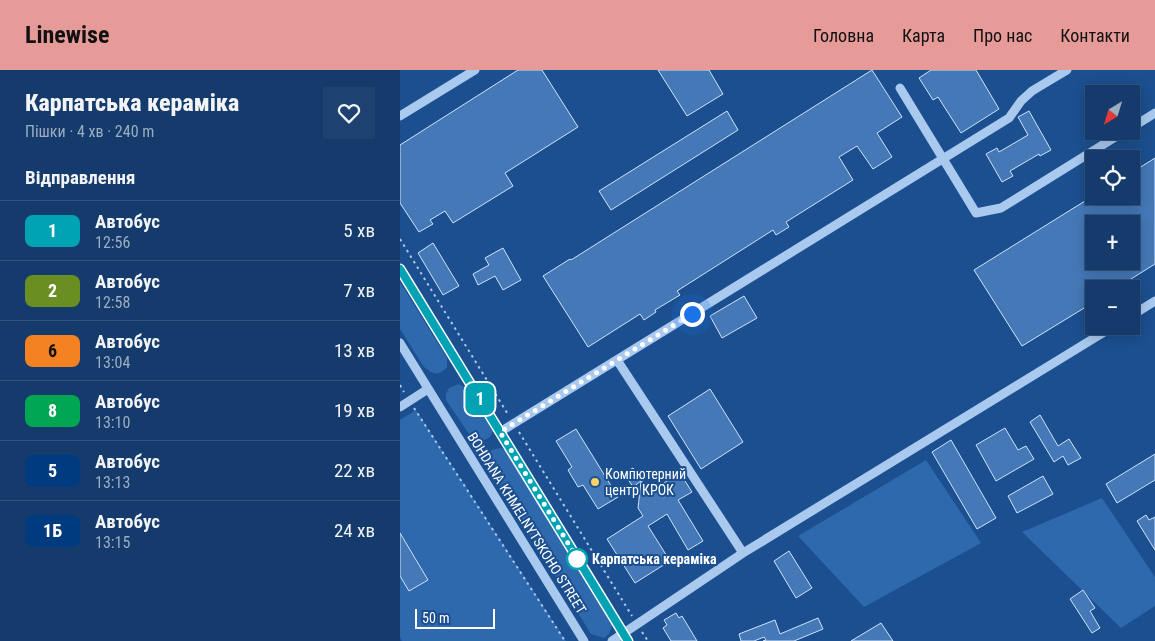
<!DOCTYPE html>
<html lang="uk">
<meta charset="utf-8">
<style>
body{margin:0;font-family:"Roboto Condensed",sans-serif;background:#1d4271;color:#f1f3f6;height:100vh;display:flex;flex-direction:column;font-size:19px;white-space:nowrap}
*{box-sizing:border-box;margin:0}
p{font-size:16px;color:#9dadc1}
.icon{flex:none;width:28px;height:28px;fill:none;stroke:currentColor;stroke-width:2;stroke-linecap:round;stroke-linejoin:round}
.map{position:relative;flex:1;overflow:hidden}
.panel{display:flex;flex-direction:column;background:#143b6b;width:400px}
.panel>*{flex:none}
.badge{padding:0 10px;border-radius:8px;font-size:18px;line-height:32px}
.needle{width:32px;rotate:218deg}
.buttons{position:absolute;left:685px;top:15px;display:grid;gap:10px}
.buttons a{display:grid;place-items:center;width:55px;height:55px;border-radius:0px;background:#143b6b;box-shadow:0 2px 12px #0003,0 0 0 1px #33557e;font-size:25px}
.scale{position:absolute;left:15px;bottom:12px;width:80px;box-sizing:border-box;padding-left:5px;border:2px solid #fff;border-top:0;font-size:14px;line-height:18px;white-space:nowrap;color:#fff;-webkit-text-stroke:4px #1b4f8f;paint-order:stroke}
.you{position:absolute;width:25px;height:25px;margin:-12px;border:4px solid #fff;border-radius:50%;background:#1a73e8;box-shadow:0 0 0 8px #1a73e833}
.map>.badge{position:absolute;translate:-50% -50%;box-shadow:0 0 0 2px #fff}
h2{padding:0 25px;font-size:19px;line-height:45px}
.round{display:grid;place-items:center;flex:none;width:52px;height:52px;border-radius:0px;background:#1d4271}
.overview{display:flex;align-items:center;justify-content:space-between;height:85px;padding:0 25px}
h1{font-size:24px;font-weight:800;line-height:38px}
ul{padding:0;list-style:none}
li{display:flex;align-items:center;gap:15px;height:60px;padding:0 25px;border-top:1px solid #33557e}
li div{flex:1}
li b{display:block;font-size:19px}
li em{font-style:normal}
li .badge{min-width:55px;font-weight:700;text-align:center}
header{display:flex;align-items:center;gap:30px;box-sizing:border-box;height:70px;padding:0 25px;background:#e69b98;color:#111}
header strong{font-size:24px}
nav{display:flex;gap:28px;margin-inline-start:auto;font-size:18px}
main{display:flex;flex:1;min-height:0}
.map>svg:first-child{display:block}
.green{fill:#2e69ad}
.building{fill:#4478b7;stroke:#cfe3fa;fill-rule:evenodd}
.lines{fill:none;stroke-linecap:round;stroke-linejoin:round}
.path{stroke:#a9c9ee;stroke-width:2;stroke-dasharray:2.5 4;stroke-linecap:butt}
.minor{stroke:#a9c9ee;stroke-width:9}
.line-casing{stroke:#fff;stroke-width:11}
.line{stroke:#00a3b4;stroke-width:8}
.walk{stroke:#fff;stroke-width:5;stroke-dasharray:0 9}
.poi-dot{fill:#ffd166;stroke:#1b4f8f;stroke-width:2}
.stop-dot{fill:#fff;stroke:#00a3b4;stroke-width:2.5}
.labels{text-anchor:middle;stroke-width:4;stroke-linejoin:round;paint-order:stroke}
.poi-label{font-size:14px;fill:#fff;stroke:#1b4f8f;text-anchor:start}
.street-label{font-size:14px;fill:#fff;stroke:#1b4f8f}
.stop-label{font-size:14px;font-weight:bold;fill:#fff;stroke:#1b4f8f;text-anchor:start}
</style>
<header>
<strong>Linewise</strong>
<nav><a>Головна</a><a>Карта</a><a>Про нас</a><a>Контакти</a></nav>
</header>
<main>
<section class="panel">
<div class="overview"><div><h1>Карпатська кераміка</h1><p>Пішки · 4 хв · 240 m</p></div><a class="round"><svg class="icon" aria-label="heart" viewBox="0 0 24 24"><path d="M12 20l-8-8c-3-5 5-10 8-4 3-6 11-1 8 4z"/></svg></a></div>
<h2>Відправлення</h2>
<ul>
<li><span class="badge" style="background:#00a3b4;color:#fff">1</span><div><b>Автобус</b><p>12:56</p></div><em>5 хв</em></li>
<li><span class="badge" style="background:#6b8e23;color:#fff">2</span><div><b>Автобус</b><p>12:58</p></div><em>7 хв</em></li>
<li><span class="badge" style="background:#f58220;color:#111">6</span><div><b>Автобус</b><p>13:04</p></div><em>13 хв</em></li>
<li><span class="badge" style="background:#00a651;color:#fff">8</span><div><b>Автобус</b><p>13:10</p></div><em>19 хв</em></li>
<li><span class="badge" style="background:#003b80;color:#fff">5</span><div><b>Автобус</b><p>13:13</p></div><em>22 хв</em></li>
<li><span class="badge" style="background:#003b80;color:#fff">1Б</span><div><b>Автобус</b><p>13:15</p></div><em>24 хв</em></li>
</ul>
</section>
<div class="map">
<svg width="755" height="571" viewBox="0 0 755 571">
<rect width="100%" height="100%" fill="#1b4f8f"/>
<path class="green" d="M 0,212 L 47,288 L 47,297 C 39,307 33,304 24,297 L 0,259 Z
M 59,314 L 66,318 L 93,361 L 90,367 C 84,371 79,372 73,370 L 46,330 L 46,324 L 49,318 Z
M 16,340 L 166,571 L 2,571 L 0,567 L 0,350 Z
M 101,378 L 106,381 L 212,556 L 209,564 L 204,568 L 191,564 L 89,399 L 85,391 C 87,382 91,379 101,378 Z
M 526,390 L 581,473 L 464,537 L 398,466 Z
M 702,428 L 755,507 L 755,536 L 721,558 L 622,462 Z"/>
<path class="building" d="M 118,0 L 142,0 L 178,57 L 105,103 L 113,116 L 53,153 L 45,141 L 30,150 L 33,154 L 19,162 L 0,133 L 0,75 Z
M 258,0 L 309,0 L 323,24 L 287,46 Z
M 472,0 L 502,47 L 477,63 L 492,87 L 473,99 L 457,76 L 439,87 L 453,110 L 386,152 L 389,157 L 376,165 L 373,160 L 277,221 L 280,225 L 255,240 L 256,242 L 244,250 L 240,244 L 188,277 L 143,206 L 170,189 L 171,190 Z
M 531,0 L 576,0 L 599,39 L 561,63 L 538,27 L 533,30 L 519,8 Z
M 327,41 L 338,60 L 211,140 L 199,121 Z
M 629,41 L 651,80 L 640,86 L 639,84 L 610,101 L 613,106 L 602,112 L 586,84 L 597,78 L 599,82 L 628,65 L 618,47 Z
M 755,88 L 755,194 L 715,219 L 694,219 L 694,232 L 622,276 L 574,200 L 693,126 L 731,126 L 731,103 ZM 694,154 L 731,154 L 731,191 L 694,191 Z
M 33,173 L 59,216 L 43,225 L 18,183 Z
M 103,178 L 121,210 L 103,220 L 95,206 L 78,215 L 73,204 L 89,195 L 85,188 Z
M 344,226 L 357,248 L 322,268 L 310,246 Z
M 310,319 L 343,372 L 301,399 L 268,346 Z
M 640,345 L 658,376 L 669,369 L 681,388 L 668,395 L 663,386 L 654,392 L 630,352 Z
M 605,358 L 618,380 L 626,376 L 634,389 L 596,411 L 576,375 Z
M 176,359 L 218,427 L 198,439 L 183,415 L 178,417 L 168,400 L 172,397 L 156,371 Z
M 551,370 L 596,448 L 577,459 L 532,382 Z
M 755,384 L 755,410 L 717,433 L 706,414 Z
M 233,398 L 249,422 L 280,403 L 292,422 L 278,430 L 303,471 L 288,480 L 267,444 L 248,456 L 270,491 L 235,513 L 207,469 L 243,446 L 238,438 L 241,411 L 233,417 L 224,403 Z
M 643,406 L 653,424 L 617,443 L 608,426 Z
M 746,445 L 749,450 L 755,447 L 755,480 L 737,451 Z
M 0,463 L 28,510 L 9,521 L 0,506 Z
M 389,481 L 412,518 L 396,528 L 374,491 Z
M 683,520 L 695,538 L 690,541 L 700,558 L 692,563 L 670,529 Z
M 276,543 L 279,548 L 282,546 L 297,571 L 271,571 L 263,558 L 267,555 L 264,550 Z
M 418,548 L 423,559 L 394,571 L 363,571 L 366,570 L 364,567 L 354,571 L 341,571 L 339,564 L 375,550 L 380,564 Z
M 481,553 L 493,571 L 451,571 Z"/>
<g class="lines">
<path class="path" d="M 0,169 L 109,346
M 0,315 L 4,322
M 14,338 L 165,571
M 119,362 L 232,546
M 242,562 L 248,571"/>
<path class="minor" d="M 500,18 L 576,143 L 601,138 L 725,61
M 0,46 L 75,0
M 731,58 L 755,43
M 0,199 L 228,571
M 731,246 L 755,231
M 0,273 L 184,571
M 217,290 L 343,483
M 0,337 L 28,319
M 100,362 L 609,48 L 621,31 L 632,21 L 667,0
M 212,571 L 343,483 L 714,256"/>
</g>
<g class="lines">
<defs>
<path id="line" d="M 0,199 L 228,571"/>
</defs>
<use href="#line" class="line-casing"/>
<use href="#line" class="line"/>
<path class="walk" d="M 177,489 L 182,496 L 100,362 L 292,244"/>
</g>
<circle class="poi-dot" cx="195" cy="412" r="5"/>
<circle class="stop-dot" cx="177" cy="489" r="10"/>
<g class="labels">
<g class="poi-label">
<text x="205" y="409">Компютерний<tspan x="205" dy="16">центр КРОК</tspan></text>
</g>
<g class="street-label">
<text transform="translate(127 453) rotate(58)" y="5">BOHDANA KHMELNYTSKOHO STREET</text>
</g>
<g class="stop-label">
<text x="192" y="494">Карпатська кераміка</text>
</g>
</g>
</svg>
<div class="buttons">
<a><svg class="needle" viewBox="-14 -14 28 28"><path d="M0-13l5 13h-10z" fill="#e53935"/><path d="M0 13l5-13h-10z" fill="#9dadc1"/></svg></a>
<a><svg class="icon" aria-label="locate" viewBox="0 0 24 24"><circle cx="12" cy="12" r="6"/><path d="M12 2v4M12 18v4M2 12h4M18 12h4"/></svg></a>
<a>+</a>
<a>−</a>
</div>
<div class="scale">50 m</div>
<div class="you" style="left:292px;top:244px"></div>
<b class="badge" style="left:80px;top:329px;background:#00a3b4;color:#fff">1</b>
</div>
</main>
